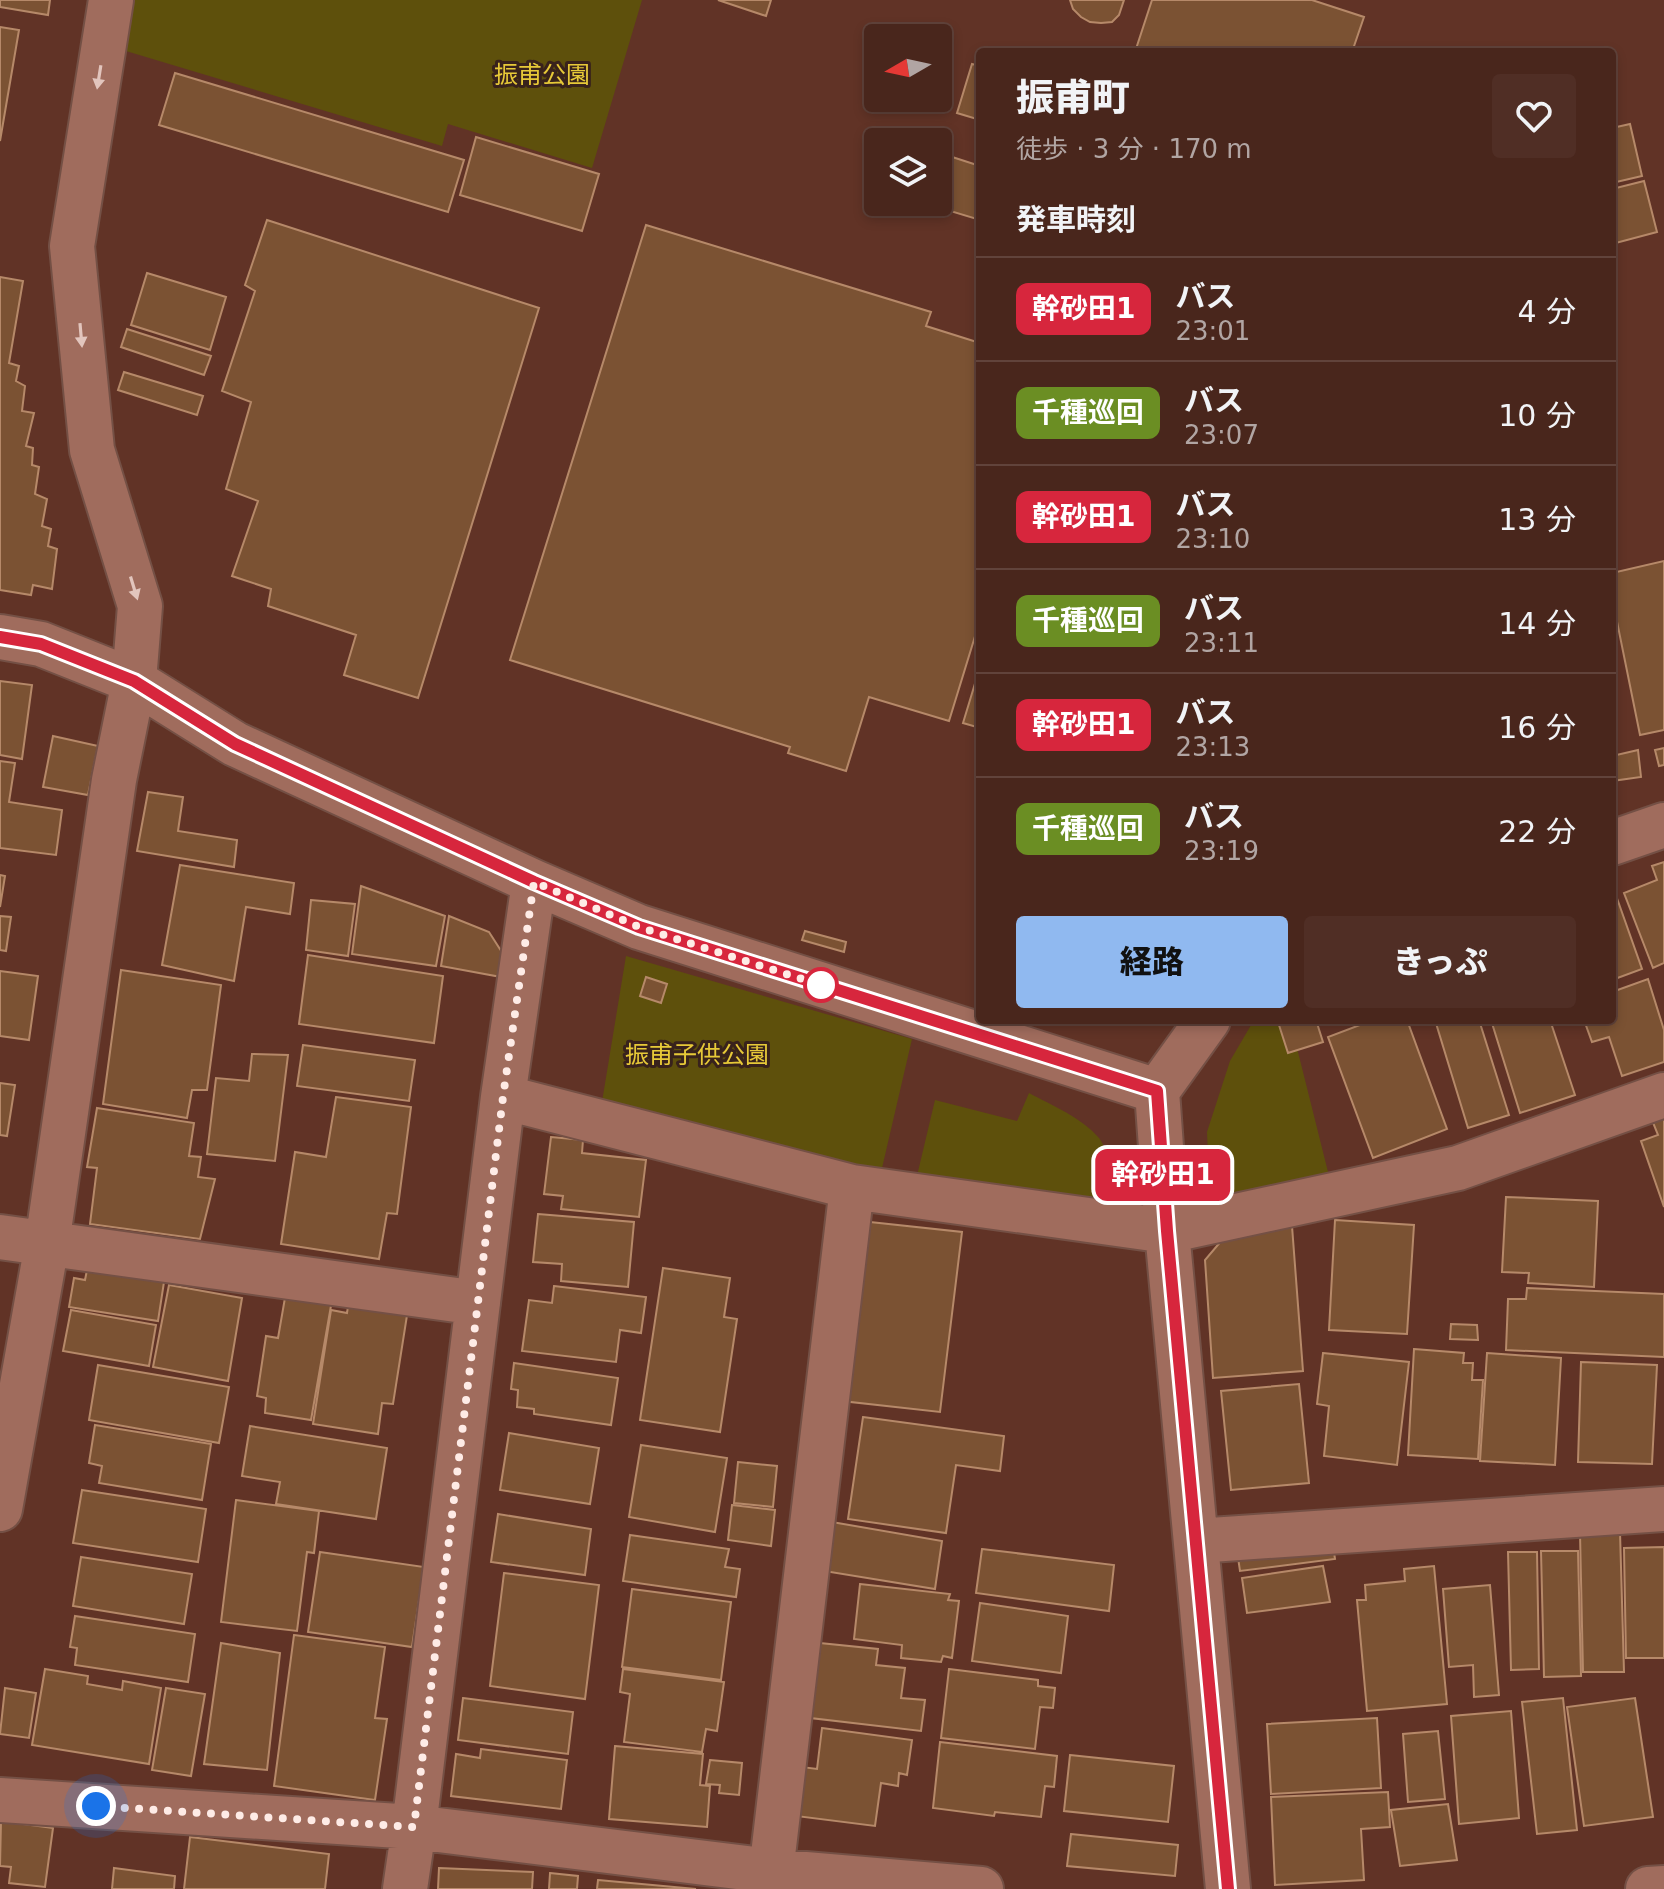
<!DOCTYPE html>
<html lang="ja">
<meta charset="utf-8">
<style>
body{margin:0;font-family:"DejaVu Sans","Noto Sans JP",sans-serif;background:#502e25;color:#f1f3f6;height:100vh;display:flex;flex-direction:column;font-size:30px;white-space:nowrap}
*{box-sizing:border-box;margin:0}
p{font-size:26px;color:#b1a5a3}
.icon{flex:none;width:44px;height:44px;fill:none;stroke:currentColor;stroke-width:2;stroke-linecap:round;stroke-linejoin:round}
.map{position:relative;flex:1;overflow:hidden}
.panel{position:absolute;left:976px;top:48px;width:640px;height:976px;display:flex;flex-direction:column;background:#49261c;border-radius:8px;box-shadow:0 4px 12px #0003,0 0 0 2px #61433b}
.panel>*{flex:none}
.badge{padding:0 16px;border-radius:12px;font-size:28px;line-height:52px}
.needle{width:52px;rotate:261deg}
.fabs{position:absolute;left:864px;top:24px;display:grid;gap:16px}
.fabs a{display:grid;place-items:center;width:88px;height:88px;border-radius:8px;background:#49261c;box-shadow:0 4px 12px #0003,0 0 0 2px #61433b;font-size:40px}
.you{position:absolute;width:40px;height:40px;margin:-20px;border:6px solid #fff;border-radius:50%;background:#1a73e8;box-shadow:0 0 0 12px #1a73e833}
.map>.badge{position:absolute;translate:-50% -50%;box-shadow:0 0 0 4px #fff}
h2{padding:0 40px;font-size:30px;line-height:72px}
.round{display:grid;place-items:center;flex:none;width:84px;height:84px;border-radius:8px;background:#502e25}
.summary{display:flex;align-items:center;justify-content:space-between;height:136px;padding:0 40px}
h1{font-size:38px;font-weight:800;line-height:60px}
.cta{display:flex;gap:16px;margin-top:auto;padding:16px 40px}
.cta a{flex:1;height:92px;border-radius:8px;background:#90b9f0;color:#111;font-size:32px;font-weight:800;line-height:92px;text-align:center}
.cta a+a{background:#502e25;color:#f1f3f6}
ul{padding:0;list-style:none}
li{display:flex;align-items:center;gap:24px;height:104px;padding:0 40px;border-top:2px solid #61433b}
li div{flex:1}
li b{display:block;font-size:30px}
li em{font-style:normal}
li .badge{min-width:88px;font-weight:700;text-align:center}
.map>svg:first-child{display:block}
.green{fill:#5e500c}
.building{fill:#7b5233;stroke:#b68969;stroke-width:2}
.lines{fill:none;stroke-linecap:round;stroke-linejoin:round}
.minor-casing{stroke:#745045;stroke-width:48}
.minor{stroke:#a06c5d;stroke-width:44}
.oneway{fill:#e2c5bd}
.line-casing{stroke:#fff;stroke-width:18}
.line{stroke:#d7263d;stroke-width:12}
.walk{stroke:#feebe6;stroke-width:8;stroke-dasharray:0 14.4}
.stop-dot{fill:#fff;stroke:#d7263d;stroke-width:4}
.labels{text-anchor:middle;stroke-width:6;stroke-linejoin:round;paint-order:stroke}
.park-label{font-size:24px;fill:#e7c938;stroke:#38221c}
</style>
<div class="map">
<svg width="1664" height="1889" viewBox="0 0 1664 1889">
<rect width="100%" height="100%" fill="#613326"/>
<path class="green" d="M 134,0 L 642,0 L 592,168 L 448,124 L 442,146 L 126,51 Z
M 626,956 L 912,1039 L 879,1181 L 601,1108 Z
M 1254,1020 L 1290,1020 L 1328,1172 L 1210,1200 L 1207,1132 L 1230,1061 Z
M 1029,1093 C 1053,1106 1081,1117 1099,1138 C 1110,1151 1110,1189 1110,1206 L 916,1180 L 935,1100 L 1017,1121 Z"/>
<path class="building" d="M 0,0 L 50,0 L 48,15 L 0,7 Z
M 718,0 L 771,0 L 766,16 Z
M 1070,0 L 1124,0 L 1119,15 L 1112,22 L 1101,23 L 1090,22 L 1081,17 L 1073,9 Z
M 1152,0 L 1312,0 L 1364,17 L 1352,52 L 1135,52 Z
M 0,27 L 19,30 L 0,141 Z
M 972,64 L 980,66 L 980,120 L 957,113 Z
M 175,73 L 464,160 L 448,212 L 159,125 Z
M 1630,124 L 1642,176 L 1612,183 L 1612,128 Z
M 476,137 L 599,174 L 582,231 L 460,195 Z
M 943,154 L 980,166 L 980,220 L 927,204 L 928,202 L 938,202 L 938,170 Z
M 1644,181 L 1657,232 L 1612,244 L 1612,189 Z
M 267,220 L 539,308 L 418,698 L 344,675 L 356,635 L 268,606 L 271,589 L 232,576 L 258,501 L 226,489 L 251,402 L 222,391 L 255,291 L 245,285 Z
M 646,225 L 931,312 L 926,326 L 980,343 L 980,620 L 949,721 L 869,697 L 846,771 L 788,753 L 790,747 L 510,660 Z
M 147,273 L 226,297 L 210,350 L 131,325 Z
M 0,277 L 23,281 L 9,363 L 19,366 L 16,381 L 25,386 L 22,411 L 34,413 L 26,446 L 33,448 L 32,465 L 39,467 L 35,494 L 47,499 L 42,526 L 51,529 L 48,546 L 57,549 L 52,589 L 33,585 L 31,595 L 0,590 Z
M 127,329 L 211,356 L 204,375 L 121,347 Z
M 124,372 L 203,396 L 197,415 L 118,390 Z
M 1664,561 L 1664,730 L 1640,735 L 1612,597 L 1612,573 Z
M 980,667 L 980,728 L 963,723 Z
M 0,681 L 32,685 L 22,759 L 0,755 Z
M 53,736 L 98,746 L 88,795 L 43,787 Z
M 1664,748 L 1664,765 L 1659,766 L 1655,750 Z
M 1638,750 L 1641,777 L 1612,781 L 1612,756 Z
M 0,761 L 15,763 L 9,802 L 62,810 L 56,855 L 0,848 Z
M 148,792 L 183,797 L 178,831 L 237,840 L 234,867 L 137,851 Z
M 1664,862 L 1664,963 L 1653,968 L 1624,893 L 1657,880 L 1652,866 Z
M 180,865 L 294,883 L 290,914 L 246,907 L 234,981 L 162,965 Z
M 0,875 L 5,876 L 0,907 Z
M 361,886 L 445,916 L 436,966 L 352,954 Z
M 1613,887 L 1642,969 L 1612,980 L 1612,888 Z
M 311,900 L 355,904 L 348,956 L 306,950 Z
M 0,916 L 11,917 L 6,951 L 0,950 Z
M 449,916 L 489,932 L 505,957 L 501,977 L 441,966 Z
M 805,931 L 846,942 L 844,952 L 802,940 Z
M 308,955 L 443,976 L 434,1043 L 299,1024 Z
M 121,970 L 221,985 L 207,1090 L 192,1090 L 187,1118 L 103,1104 Z
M 0,971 L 38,976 L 29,1040 L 0,1036 Z
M 646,977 L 667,984 L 661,1003 L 640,996 Z
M 1648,979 L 1664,1030 L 1664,1062 L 1622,1076 L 1609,1037 L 1592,1042 L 1584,1020 L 1612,1020 L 1612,992 Z
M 1285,1020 L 1316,1020 L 1323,1042 L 1288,1053 L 1278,1022 Z
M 1373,1020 L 1407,1020 L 1447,1129 L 1373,1158 L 1328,1037 Z
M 1435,1020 L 1479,1020 L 1509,1115 L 1468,1128 Z
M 1491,1020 L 1550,1020 L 1575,1095 L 1520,1113 Z
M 303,1045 L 415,1060 L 409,1101 L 297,1086 Z
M 252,1054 L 288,1055 L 275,1161 L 207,1154 L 216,1078 L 249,1081 Z
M 0,1083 L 15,1085 L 7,1136 L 0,1135 Z
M 336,1097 L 411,1107 L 397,1214 L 387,1213 L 379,1259 L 281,1244 L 295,1152 L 326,1157 Z
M 97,1108 L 194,1123 L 189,1156 L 201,1157 L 198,1177 L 215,1179 L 200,1239 L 90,1224 L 97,1168 L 87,1167 Z
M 1664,1116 L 1664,1207 L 1641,1141 L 1658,1135 L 1652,1120 Z
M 551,1137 L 583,1140 L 582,1153 L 646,1160 L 639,1217 L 561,1209 L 563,1196 L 544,1194 Z
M 1506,1197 L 1598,1201 L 1594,1287 L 1528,1283 L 1529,1273 L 1502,1272 Z
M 538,1214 L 634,1222 L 628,1287 L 561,1281 L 562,1264 L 533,1262 Z
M 1335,1220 L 1414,1225 L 1407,1334 L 1329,1330 Z
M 870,1222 L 962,1232 L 940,1412 L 842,1401 L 863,1226 Z
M 1292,1226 L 1303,1371 L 1213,1378 L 1205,1260 L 1222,1240 Z
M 663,1268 L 730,1278 L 724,1317 L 737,1319 L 720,1432 L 640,1420 Z
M 87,1270 L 164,1282 L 158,1321 L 69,1307 L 74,1278 L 85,1280 Z
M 169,1285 L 242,1298 L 228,1381 L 153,1367 Z
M 554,1286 L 646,1297 L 641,1333 L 620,1330 L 616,1362 L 522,1351 L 529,1300 L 552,1303 Z
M 1527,1288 L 1664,1294 L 1664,1357 L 1506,1350 L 1508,1299 L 1526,1299 Z
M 286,1292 L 332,1300 L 311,1420 L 265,1413 L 266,1398 L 257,1396 L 266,1336 L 278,1338 Z
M 349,1300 L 408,1309 L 393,1404 L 382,1403 L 378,1434 L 313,1424 L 331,1310 L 347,1313 Z
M 71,1310 L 156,1325 L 149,1366 L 63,1351 Z
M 1451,1324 L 1477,1325 L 1478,1340 L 1450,1339 Z
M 1414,1349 L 1464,1353 L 1463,1363 L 1473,1363 L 1472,1380 L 1483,1380 L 1478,1459 L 1408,1455 Z
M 1323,1353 L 1409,1362 L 1397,1465 L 1324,1456 L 1329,1406 L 1317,1404 Z
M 1487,1353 L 1561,1358 L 1555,1465 L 1480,1461 Z
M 1581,1362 L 1657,1365 L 1652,1464 L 1578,1462 Z
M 514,1363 L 618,1378 L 611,1425 L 534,1414 L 534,1409 L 517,1407 L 518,1390 L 511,1389 Z
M 98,1365 L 229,1387 L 219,1443 L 89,1420 Z
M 1299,1384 L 1309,1483 L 1231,1490 L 1221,1391 Z
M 863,1417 L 1004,1436 L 1000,1471 L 956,1465 L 946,1533 L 848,1519 Z
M 95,1425 L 211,1444 L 202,1500 L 99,1483 L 102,1466 L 89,1463 Z
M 250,1426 L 387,1448 L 376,1519 L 276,1504 L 280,1482 L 242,1476 Z
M 509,1433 L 599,1448 L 590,1504 L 500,1490 Z
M 641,1445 L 727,1458 L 715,1532 L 629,1517 Z
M 738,1462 L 777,1466 L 773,1507 L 734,1503 Z
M 82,1490 L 206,1509 L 198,1562 L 73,1543 Z
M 236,1500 L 319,1511 L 314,1553 L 307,1552 L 297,1631 L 221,1622 Z
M 732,1505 L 775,1510 L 771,1546 L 728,1540 Z
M 498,1514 L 591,1529 L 585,1575 L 491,1562 Z
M 826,1521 L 942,1541 L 935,1589 L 818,1570 Z
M 1331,1532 L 1335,1559 L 1240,1571 L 1236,1544 Z
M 1620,1532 L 1624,1672 L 1583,1672 L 1580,1533 Z
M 630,1535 L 729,1549 L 725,1567 L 740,1569 L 736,1597 L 623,1581 Z
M 1664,1547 L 1664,1658 L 1626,1658 L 1624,1548 Z
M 982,1549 L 1114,1565 L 1109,1611 L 976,1593 Z
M 1541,1551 L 1578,1551 L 1581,1676 L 1544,1677 Z
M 320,1552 L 424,1567 L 412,1647 L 308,1632 Z
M 1508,1552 L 1537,1552 L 1539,1669 L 1511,1670 Z
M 81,1557 L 192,1574 L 184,1624 L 73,1606 Z
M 1323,1566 L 1330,1602 L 1247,1613 L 1242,1578 Z
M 1434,1566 L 1447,1704 L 1367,1711 L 1357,1600 L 1366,1600 L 1365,1585 L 1405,1581 L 1404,1569 Z
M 504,1573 L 599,1585 L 585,1699 L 490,1686 Z
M 860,1584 L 950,1594 L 948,1600 L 959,1601 L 952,1658 L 943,1656 L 941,1662 L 901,1658 L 902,1645 L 854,1639 Z
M 1490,1585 L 1499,1695 L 1474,1697 L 1473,1665 L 1449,1667 L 1443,1589 Z
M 632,1589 L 731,1602 L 721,1680 L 622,1667 Z
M 980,1603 L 1068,1616 L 1061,1673 L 972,1661 Z
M 75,1616 L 195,1634 L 188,1682 L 75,1665 L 77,1648 L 70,1647 Z
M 294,1635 L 385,1647 L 375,1718 L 387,1719 L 375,1800 L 274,1786 Z
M 810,1642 L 878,1649 L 876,1665 L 905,1668 L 901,1698 L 925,1700 L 921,1731 L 802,1717 Z
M 221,1643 L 280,1653 L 267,1770 L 204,1764 Z
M 45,1669 L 88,1676 L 87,1684 L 122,1690 L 123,1681 L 161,1688 L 149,1764 L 32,1745 Z
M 623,1669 L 724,1682 L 717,1731 L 706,1729 L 702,1752 L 624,1742 L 630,1694 L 620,1692 Z
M 949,1669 L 1038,1680 L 1038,1686 L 1055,1688 L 1053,1708 L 1040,1707 L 1035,1749 L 941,1738 Z
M 5,1688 L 36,1693 L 29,1738 L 0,1734 Z
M 166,1688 L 205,1694 L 191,1776 L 152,1770 Z
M 463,1698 L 573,1712 L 568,1754 L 458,1740 Z
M 1563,1698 L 1577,1830 L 1537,1834 L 1522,1702 Z
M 1635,1698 L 1653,1817 L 1584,1826 L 1567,1707 Z
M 1511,1711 L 1519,1818 L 1459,1824 L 1451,1716 Z
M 1377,1718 L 1381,1788 L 1271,1794 L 1267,1724 Z
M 822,1728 L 912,1740 L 907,1775 L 899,1773 L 898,1786 L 881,1783 L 875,1826 L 788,1815 L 794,1766 L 817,1769 Z
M 1438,1731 L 1445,1799 L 1408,1802 L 1403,1734 Z
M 940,1742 L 1057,1756 L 1054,1787 L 1045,1786 L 1041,1817 L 995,1812 L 994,1816 L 933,1808 Z
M 615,1746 L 703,1754 L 700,1785 L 710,1786 L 707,1827 L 609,1819 Z
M 481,1749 L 567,1760 L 561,1809 L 451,1796 L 456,1754 L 480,1758 Z
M 1070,1755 L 1174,1766 L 1168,1822 L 1064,1811 Z
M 710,1760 L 742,1763 L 739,1795 L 719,1793 L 720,1785 L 706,1784 Z
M 1388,1792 L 1390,1827 L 1361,1829 L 1364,1880 L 1275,1885 L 1271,1797 Z
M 1448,1804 L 1457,1860 L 1400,1866 L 1391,1810 Z
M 1,1821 L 53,1828 L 45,1887 L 9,1883 L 11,1867 L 0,1866 Z
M 1071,1834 L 1178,1845 L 1175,1876 L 1067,1866 Z
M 190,1837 L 329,1854 L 325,1889 L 184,1889 Z
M 114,1868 L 175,1876 L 174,1889 L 112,1889 Z
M 439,1868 L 533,1872 L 532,1889 L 438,1889 Z
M 550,1873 L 578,1876 L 577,1889 L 549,1889 Z
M 598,1880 L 696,1889 L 597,1889 Z"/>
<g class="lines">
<defs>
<path id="minor" d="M 0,637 L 41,644 L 134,681 L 235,744 L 534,882 L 639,927 L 1157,1091
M 1612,843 L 1664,825
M 1208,1020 L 1157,1091 L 1167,1231 L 1228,1889
M 503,1097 L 852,1187 L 1167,1231 L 1458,1168 L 1664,1095
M 0,1237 L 478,1303
M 0,1509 L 47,1244 L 114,780 L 134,681 L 140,606 L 92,450 L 72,246 L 111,0
M 1196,1541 L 1664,1509
M 0,1800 L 414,1827 L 770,1871 L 981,1889
M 405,1889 L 414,1827 L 503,1097 L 534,882
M 769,1889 L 852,1187
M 1648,1889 L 1664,1888"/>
</defs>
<use href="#minor" class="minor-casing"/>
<use href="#minor" class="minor"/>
</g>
<defs><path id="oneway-solid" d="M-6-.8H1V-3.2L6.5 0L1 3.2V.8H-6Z" transform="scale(2)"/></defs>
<g class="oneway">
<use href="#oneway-solid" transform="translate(99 77) rotate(99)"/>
<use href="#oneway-solid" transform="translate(81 335) rotate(85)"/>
<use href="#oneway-solid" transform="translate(134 588) rotate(73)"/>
</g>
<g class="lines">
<defs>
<path id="line" d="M 0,637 L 41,644 L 134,681 L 235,744 L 534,882 L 639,927 L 1157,1091 L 1167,1231 L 1228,1889"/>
</defs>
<use href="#line" class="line-casing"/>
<use href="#line" class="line"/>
<path class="walk" d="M 96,1806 L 414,1827 L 503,1097 L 534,882 L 639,927 L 821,985"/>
</g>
<circle class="stop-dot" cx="821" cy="985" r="16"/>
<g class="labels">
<g class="park-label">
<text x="542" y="83">振甫公園</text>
<text x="697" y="1063">振甫子供公園</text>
</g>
</g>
</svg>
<div class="fabs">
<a><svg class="needle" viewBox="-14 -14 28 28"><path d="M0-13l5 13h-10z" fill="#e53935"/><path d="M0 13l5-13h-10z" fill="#b1a5a3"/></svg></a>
<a><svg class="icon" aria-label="layers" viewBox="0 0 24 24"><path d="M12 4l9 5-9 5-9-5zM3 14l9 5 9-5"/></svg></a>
</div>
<div class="you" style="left:96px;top:1806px"></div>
<b class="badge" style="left:1163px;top:1175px;background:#d7263d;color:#fff">幹砂田1</b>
<section class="panel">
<div class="summary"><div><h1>振甫町</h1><p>徒歩 · 3 分 · 170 m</p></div><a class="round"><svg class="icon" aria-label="heart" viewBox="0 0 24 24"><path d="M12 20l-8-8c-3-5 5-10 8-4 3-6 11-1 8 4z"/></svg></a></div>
<h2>発車時刻</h2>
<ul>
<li><span class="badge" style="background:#d7263d;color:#fff">幹砂田1</span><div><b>バス</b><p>23:01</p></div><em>4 分</em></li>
<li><span class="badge" style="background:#6b8e23;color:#fff">千種巡回</span><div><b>バス</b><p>23:07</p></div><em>10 分</em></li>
<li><span class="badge" style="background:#d7263d;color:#fff">幹砂田1</span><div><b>バス</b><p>23:10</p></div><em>13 分</em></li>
<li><span class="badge" style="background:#6b8e23;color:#fff">千種巡回</span><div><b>バス</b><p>23:11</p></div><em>14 分</em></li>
<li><span class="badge" style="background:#d7263d;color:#fff">幹砂田1</span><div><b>バス</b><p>23:13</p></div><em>16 分</em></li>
<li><span class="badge" style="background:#6b8e23;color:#fff">千種巡回</span><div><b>バス</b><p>23:19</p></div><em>22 分</em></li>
</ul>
<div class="cta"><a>経路</a><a>きっぷ</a></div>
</section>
</div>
